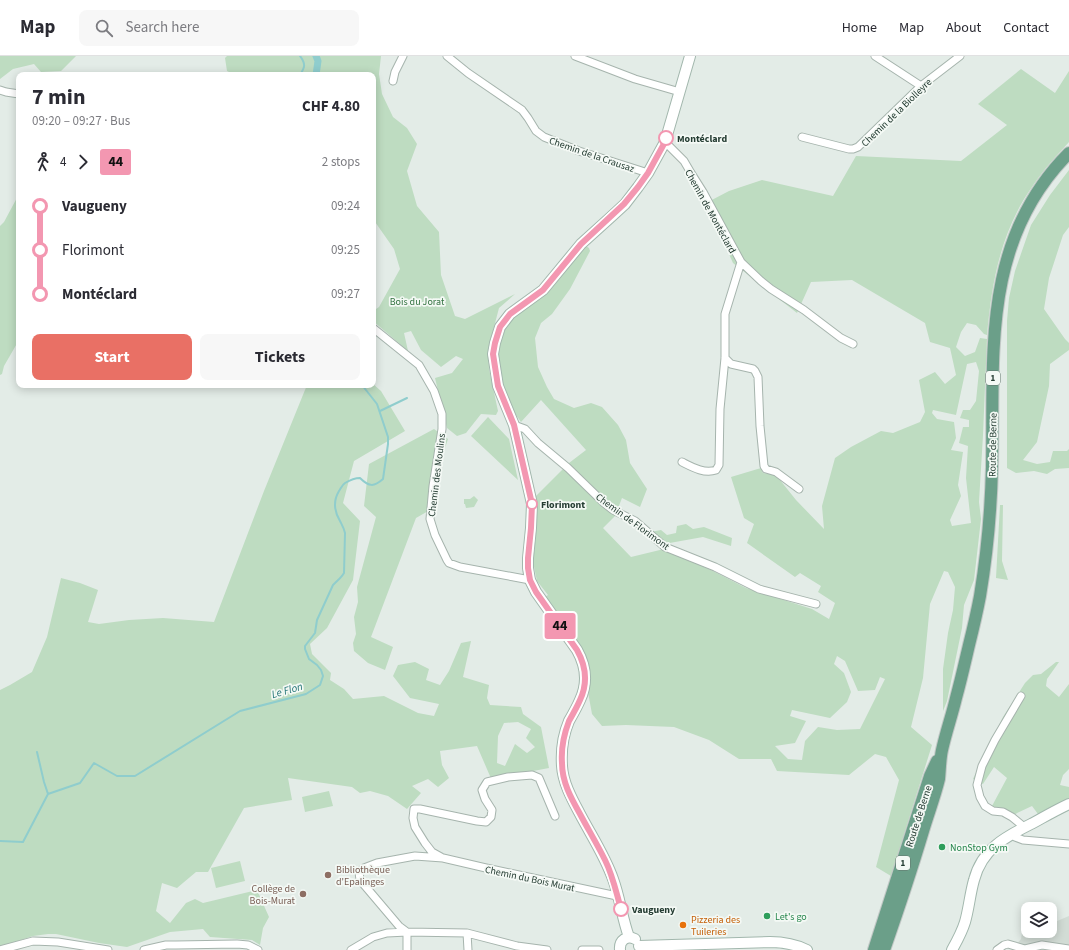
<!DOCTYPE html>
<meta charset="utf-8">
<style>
body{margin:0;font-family:"Source Sans 3",sans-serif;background:#f7f7f7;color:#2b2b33;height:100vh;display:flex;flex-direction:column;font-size:15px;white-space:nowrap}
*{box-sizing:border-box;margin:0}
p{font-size:13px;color:#7c7c81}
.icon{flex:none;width:22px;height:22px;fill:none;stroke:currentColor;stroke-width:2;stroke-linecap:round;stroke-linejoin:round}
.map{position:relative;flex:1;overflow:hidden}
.drawer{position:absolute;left:16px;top:16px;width:360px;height:316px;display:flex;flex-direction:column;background:#fff;border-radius:8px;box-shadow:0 2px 10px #0003}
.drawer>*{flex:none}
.badge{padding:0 8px;border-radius:3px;font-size:14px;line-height:26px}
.tools{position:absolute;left:1021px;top:846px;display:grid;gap:8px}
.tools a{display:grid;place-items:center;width:36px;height:36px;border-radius:8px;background:#fff;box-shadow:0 2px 10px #0003;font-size:20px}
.map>.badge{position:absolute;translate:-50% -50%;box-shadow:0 0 0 2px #fff}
.legs{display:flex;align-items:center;gap:6px;height:44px;padding:0 16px;font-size:13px}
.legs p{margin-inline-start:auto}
.overview{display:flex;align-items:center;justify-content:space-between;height:68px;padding:0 16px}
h1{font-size:22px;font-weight:700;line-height:30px}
.cta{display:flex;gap:8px;margin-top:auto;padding:8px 16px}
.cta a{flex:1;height:46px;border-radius:8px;background:#e97065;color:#fff;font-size:16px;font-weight:700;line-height:46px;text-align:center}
.cta a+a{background:#f7f7f7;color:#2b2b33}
ul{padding:0 16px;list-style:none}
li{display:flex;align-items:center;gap:14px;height:44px;font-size:15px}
li i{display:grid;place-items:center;width:6px;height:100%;margin:0 5px;background:currentColor}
li i::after{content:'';width:10px;height:10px;margin:-5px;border:3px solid;border-radius:50%;background:#fff}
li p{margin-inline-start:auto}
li:first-child i{background:linear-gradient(#0000 50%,currentColor 0)}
li:last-child i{background:linear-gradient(currentColor 50%,#0000 0)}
header{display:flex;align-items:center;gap:24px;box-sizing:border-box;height:56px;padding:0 20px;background:#fff;border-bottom:1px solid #e1e1e2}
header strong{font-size:19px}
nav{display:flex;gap:22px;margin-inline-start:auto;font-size:14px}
.search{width:280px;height:36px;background:#f7f7f7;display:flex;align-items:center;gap:10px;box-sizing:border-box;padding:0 14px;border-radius:8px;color:#7c7c81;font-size:15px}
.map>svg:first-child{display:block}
.built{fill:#d2dcd5}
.green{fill:#bedcc1;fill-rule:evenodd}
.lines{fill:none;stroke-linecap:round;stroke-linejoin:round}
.stream{stroke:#8fcdcd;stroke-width:2}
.canal{stroke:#8fcdcd;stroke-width:7}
.street-casing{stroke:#a6b4ad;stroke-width:9}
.secondary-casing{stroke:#a2b7ad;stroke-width:12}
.primary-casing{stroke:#c2c8c6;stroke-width:14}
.street{stroke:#fff;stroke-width:7}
.secondary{stroke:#fff;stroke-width:10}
.primary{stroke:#6b9f89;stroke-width:12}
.line-1-casing{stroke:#fff;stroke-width:9}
.line-1{stroke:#f397b1;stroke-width:6}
.stop-1-dot{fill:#fff;stroke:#f397b1;stroke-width:2}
.leisure-dot{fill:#2e9e5b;stroke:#f4f9f5;stroke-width:1.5}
.education-dot{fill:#8d6e63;stroke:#f4f9f5;stroke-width:1.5}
.food-dot{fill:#e8710a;stroke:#f4f9f5;stroke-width:1.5}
.labels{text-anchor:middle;stroke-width:3.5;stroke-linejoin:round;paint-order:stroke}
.shield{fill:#f4f9f5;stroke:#62756c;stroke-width:1}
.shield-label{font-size:9px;font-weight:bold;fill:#243c32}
.street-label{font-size:10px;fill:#243c32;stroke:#f4f9f5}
.stop-label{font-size:10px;font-weight:bold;fill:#243c32;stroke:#f4f9f5;text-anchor:start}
.park-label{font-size:10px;fill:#31713f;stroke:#f4f9f5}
.leisure-label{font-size:10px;fill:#27864d;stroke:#f4f9f5;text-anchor:start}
.education-label{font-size:10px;fill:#785e54;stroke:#f4f9f5;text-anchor:start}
.food-label{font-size:10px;fill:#c56008;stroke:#f4f9f5;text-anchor:start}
.water-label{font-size:11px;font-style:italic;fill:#227475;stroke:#f4f9f5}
</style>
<header>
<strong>Map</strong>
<div class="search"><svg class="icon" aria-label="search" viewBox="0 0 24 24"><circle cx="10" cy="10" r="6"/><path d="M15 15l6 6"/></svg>Search here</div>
<nav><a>Home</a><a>Map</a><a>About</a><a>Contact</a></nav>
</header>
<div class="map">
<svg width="1069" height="894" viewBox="0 0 1069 894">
<rect width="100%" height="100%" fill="#e3ece7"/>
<path class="built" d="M 1056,860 L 1057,865 L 1069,860 L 1069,894 L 1029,894 L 1017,888 L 1021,883 L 1022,877 L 1028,874 L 1028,875 L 1050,875 L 1050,863 Z"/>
<path class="green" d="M 0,0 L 76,0 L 61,15 L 41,16 L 34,8 L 13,13 L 0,23 Z
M 227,0 L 381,0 L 379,18 L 382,38 L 393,61 L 407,72 L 417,88 L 407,115 L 417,150 L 439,176 L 441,219 L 455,260 L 465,263 L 515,238 L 499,252 L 488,294 L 489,313 L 498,355 L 496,359 L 481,358 L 466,377 L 457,380 L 447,372 L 435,322 L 452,317 L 463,303 L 456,300 L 441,311 L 421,294 L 411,275 L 404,277 L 408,295 L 373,265 L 373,255 L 379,251 L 400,213 L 394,193 L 373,163 L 373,19 L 230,19 L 231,17 L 227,15 L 225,2 Z
M 1021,13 L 1055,37 L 1069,15 L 1069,86 C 1057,99 1044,113 1034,128 C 1001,174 992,224 987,279 L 984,278 L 976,269 L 967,267 L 961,276 L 956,291 L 965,300 L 975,296 L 980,282 L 987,283 L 983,379 L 979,446 L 981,463 L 974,524 L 964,549 L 962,572 L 947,645 L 943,655 L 943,613 L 948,577 L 953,554 L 955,531 L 948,516 L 944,515 L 930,548 L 923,622 L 911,671 L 932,689 L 891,820 L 876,811 L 899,724 L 886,701 L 875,698 L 849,719 L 777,715 L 771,703 L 739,703 L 709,684 L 674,671 L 626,669 L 602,670 L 592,658 L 583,609 L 543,542 L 548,539 L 537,525 L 533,506 L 536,472 L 536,440 L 569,407 L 586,394 L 541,344 L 521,366 L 510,351 L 503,329 L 499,311 L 498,293 L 507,268 L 586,190 L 589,192 L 590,195 L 570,233 L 552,258 L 541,267 L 535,282 L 538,311 L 547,331 L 554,343 L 574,352 L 591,347 L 602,351 L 618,369 L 626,384 L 630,407 L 647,433 L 640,451 L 622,442 L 615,460 L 603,472 L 631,501 L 664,493 L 713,515 L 746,532 L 812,553 L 829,563 L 835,547 L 818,536 L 821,530 L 800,517 L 795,521 L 747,487 L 754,468 L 744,462 L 731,421 L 761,412 L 763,417 L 776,419 L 796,444 L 824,473 L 822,450 L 835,402 L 851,391 L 881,375 L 893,377 L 920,366 L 925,356 L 919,324 L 935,316 L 945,328 L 956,319 L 950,292 L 930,286 L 925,267 L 852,224 L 811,226 L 797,257 L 733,207 L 706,147 L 729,135 L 762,124 L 833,140 L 856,100 L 961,105 L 1007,69 L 978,48 ZM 976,306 L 979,315 L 976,345 L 970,354 L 963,354 L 960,362 L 969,364 L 969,371 L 963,371 L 959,387 L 968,390 L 966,422 L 971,467 L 952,470 L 950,464 L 961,440 L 958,429 L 963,396 L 951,394 L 956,382 L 954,366 L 937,363 L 932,357 L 933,354 L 956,359 L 967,308 ZM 837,600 L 845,605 L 858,635 L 875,634 L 880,621 L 885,623 L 860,673 L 837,674 L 818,671 L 805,685 L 802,704 L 788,703 L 775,690 L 795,687 L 806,665 L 790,660 L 792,654 L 830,662 L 847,646 L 851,636 L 844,617 L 834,608 Z
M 1069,114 L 1069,171 L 1063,179 L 1049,222 L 1044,253 L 1065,283 L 1069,287 L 1069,294 L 1050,308 L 1049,330 L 1037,386 L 1023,404 L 1037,408 L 1050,406 L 1053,395 L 1067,395 L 1069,393 L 1069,412 L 1055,413 L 1047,418 L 1034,415 L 1016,417 L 1007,412 L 1007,265 L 1009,242 L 1015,215 L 1031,169 L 1050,139 Z
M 19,138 L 19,284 L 4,310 L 2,318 L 0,319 L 0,170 L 4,166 Z
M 373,328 L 381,335 L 405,375 L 354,405 L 343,447 L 360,465 L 353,524 L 327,572 L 310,588 L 312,598 L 331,617 L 330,624 L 344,633 L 353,643 L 384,640 L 418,657 L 434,660 L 439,648 L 410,642 L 393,620 L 398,609 L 415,606 L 429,613 L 426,624 L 440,629 L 449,615 L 461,587 L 471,585 L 463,621 L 489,629 L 487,642 L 490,649 L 521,651 L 523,658 L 541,671 L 549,712 L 506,720 L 493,727 L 477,690 L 440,695 L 442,709 L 449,722 L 438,731 L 428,723 L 412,730 L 421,737 L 407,753 L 388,740 L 370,735 L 360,737 L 352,731 L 288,722 L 292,744 L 244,752 L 208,816 L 196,816 L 177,832 L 162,827 L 156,855 L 170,867 L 186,847 L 195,843 L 203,847 L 257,834 L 269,861 L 263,872 L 260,889 L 252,884 L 210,881 L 203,873 L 170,876 L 127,891 L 99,887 L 56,878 L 48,878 L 33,880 L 0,891 L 0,634 L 10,629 L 32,616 L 47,581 L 61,522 L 80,527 L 98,534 L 88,566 L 99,568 L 129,564 L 163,562 L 214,566 L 264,435 L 307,329 ZM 518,666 L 531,673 L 526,682 L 535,691 L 527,697 L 515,688 L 505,710 L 497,707 L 498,680 L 504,667 Z
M 488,361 L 509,383 L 518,424 L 471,380 Z
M 434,373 L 448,383 L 434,425 L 430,454 L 416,462 L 371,581 L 393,591 L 385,614 L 368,607 L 354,595 L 353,587 L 356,578 L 354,561 L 358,546 L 357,531 L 376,461 L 364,450 L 369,408 Z
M 474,440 L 478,444 L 474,451 L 466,452 L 465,448 L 464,448 L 464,443 L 470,443 Z
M 1000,449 L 1003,449 L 1002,505 L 1008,524 L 996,522 Z
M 686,468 L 693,473 L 704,471 L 732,482 L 731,490 L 703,481 L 664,488 L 650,476 L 661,474 L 667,479 L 676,477 L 677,470 Z
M 1056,606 L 1059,606 L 1047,623 L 1046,630 L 1059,641 L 1069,628 L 1069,713 L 1063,719 L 1060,729 L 1069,731 L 1069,742 L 1038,758 L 1032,750 L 1013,759 L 1003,754 L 992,750 L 1007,722 L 994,711 L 983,728 L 973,723 L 1003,661 L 1025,627 L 1033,619 L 1041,618 Z
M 329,735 L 333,750 L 305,756 L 302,741 Z
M 240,805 L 245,825 L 216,832 L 211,812 Z"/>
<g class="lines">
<path class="stream" d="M 300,19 C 305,11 306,8 300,0
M 380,355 L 407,342
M 37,696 L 44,726 L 48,738
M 0,785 L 23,786 L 48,738 L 80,727 L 94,707 L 117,720 L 135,720 L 240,655 L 306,638 L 320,629 L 323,620 L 321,614 L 317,609 L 309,603 L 305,593 L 305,590 L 315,577 L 317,564 L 333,529 C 337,525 341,522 344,517 L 345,477 C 344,472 342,469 340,465 C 334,455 333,445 339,435 C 341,432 342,429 345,427 C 350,424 355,422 360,422 C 369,431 374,431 383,423 L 388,388 L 388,381 L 377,348 L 362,329"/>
<path class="canal" d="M 316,19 L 318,5 L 316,0"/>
<defs>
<path id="street" d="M 447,0 L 468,17 L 522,54 L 528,62 L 536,75 L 544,81 L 579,95 L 648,117
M 575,0 L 635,23 L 680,36
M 875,0 L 921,30
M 393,25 L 395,16 L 403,0
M 0,34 L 6,36 L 19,38
M 802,81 L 849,93 L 853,93 L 858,91 L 921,30 L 960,0
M 665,86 L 684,105 L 691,117 L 703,136 L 741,206 L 761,225 L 771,233 L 804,254 L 841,282 L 853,288
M 373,272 L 419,309 L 434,335 L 442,358 L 442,373 L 433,430 L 430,463 L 435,479 L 447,504 L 449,507 L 460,511 L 530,524
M 725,302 L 731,308 L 753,313 L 755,315 L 758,321 L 760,370 L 764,410 L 766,413 L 776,416 L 799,433
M 514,369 L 525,373 L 538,387 L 568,412 L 604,447 L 613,454 L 635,465 L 665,491 L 715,511 L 759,533 L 816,548
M 682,406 C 692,411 704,418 716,414 L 719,409 L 720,353 L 725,302 L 725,258 L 741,206
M 1021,640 L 995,684 L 982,710 L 977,729 L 980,741 L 985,750 L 993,755 L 1003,756 L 1012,761 L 1024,771
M 1013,777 L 1015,781 L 1023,784 L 1069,788
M 441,801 L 432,796 L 425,787 L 415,771 L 413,762 L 414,753 L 420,753 L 477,765 L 486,766 L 491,761 L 492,754 L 485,743 L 482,734 L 487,726 L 508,721 L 532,719 L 539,722 L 555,760
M 407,876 L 399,870 L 360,824 L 359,816 L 364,812 L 377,807 L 415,800 L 443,802 L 486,812 L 617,840
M 407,876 L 407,894
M 467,877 L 468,894
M 0,894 L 33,885 L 58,886 L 108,894
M 144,894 L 166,889 L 176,889 L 237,888 L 248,889 L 258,894
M 351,894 L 373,881 L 387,877 L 407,876 L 467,877 L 517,890 L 547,894
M 582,894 L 599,894
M 997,894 L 1004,889 L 1008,888 L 1025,893 L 1042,889 L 1069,893"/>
<path id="secondary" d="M 629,881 C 622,862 620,842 613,823 C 605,800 591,779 580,758 C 572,743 563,727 562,710 C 561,695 563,679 569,665 C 573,658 577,651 580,644 C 588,627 586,610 577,594 L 536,536 L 530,524 L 528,512 L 528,502 L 531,472 L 532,448 L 514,369 L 498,330 L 493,298 L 495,287 L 500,271 L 510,258 L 543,234 L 581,188 L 612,160 L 625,148 L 638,131 L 648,117 L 665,86 L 690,0
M 639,890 L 770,886 C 783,886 795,888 807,894
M 620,894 C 619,884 627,879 635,883
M 952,894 C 957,885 962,876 965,866 C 969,852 970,838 974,824 C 982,793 1005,781 1031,768 C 1044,761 1056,754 1069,748"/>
<path id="primary" d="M 874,894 L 930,720 L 937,705
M 884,894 C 898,854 911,815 923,775 C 928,758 935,740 939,723 C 940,713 940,703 942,694 C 946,676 952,659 956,642 C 961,624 965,606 969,589 C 973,573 977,556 980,540 C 987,498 991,454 992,411 C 994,298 981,185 1069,97"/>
</defs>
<use href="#street" class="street-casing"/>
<use href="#secondary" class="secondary-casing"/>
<use href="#primary" class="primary-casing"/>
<use href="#street" class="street"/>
<use href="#secondary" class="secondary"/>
<use href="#primary" class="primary"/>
</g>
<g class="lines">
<defs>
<path id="line-1" d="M 621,853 C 616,836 613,820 605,804 C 597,788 588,773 580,758 C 571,742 562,726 562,707 C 561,693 564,678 569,665 C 573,658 577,651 580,644 C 588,627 586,610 577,594 L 536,536 L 530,524 L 528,512 L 528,502 L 531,472 L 532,448 L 514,369 L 498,330 L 493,298 L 495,287 L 500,271 L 510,258 L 543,234 L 581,188 L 624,148 L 638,131 L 648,117 L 665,86 L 666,82"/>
</defs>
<use href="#line-1" class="line-1-casing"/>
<use href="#line-1" class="line-1"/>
</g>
<g class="stop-1-dot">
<circle cx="666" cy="82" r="7"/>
<circle cx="532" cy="448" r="5"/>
<circle cx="621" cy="853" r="7"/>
</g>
<g class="leisure-dot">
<circle cx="942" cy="791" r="4"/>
<circle cx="767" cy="860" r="4"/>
</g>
<g class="education-dot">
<circle cx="328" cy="819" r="4"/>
<circle cx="303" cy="838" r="4"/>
</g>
<circle class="food-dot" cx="683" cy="869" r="4"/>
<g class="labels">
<g class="shield">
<rect x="986" y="315" width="14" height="14" rx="3"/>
<rect x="896" y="800" width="14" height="14" rx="3"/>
</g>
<g class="shield-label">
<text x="993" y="325">1</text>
<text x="903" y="810">1</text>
</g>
<g class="street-label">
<text transform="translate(896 56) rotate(-44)" y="4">Chemin de la Biolleyre</text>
<text transform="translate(592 98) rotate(19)" y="4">Chemin de la Crausaz</text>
<text transform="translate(711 155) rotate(61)" y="4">Chemin de Montéclard</text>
<text transform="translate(992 389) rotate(-89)" y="4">Route de Berne</text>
<text transform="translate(436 419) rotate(-83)" y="4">Chemin des Moulins</text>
<text transform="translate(633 465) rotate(36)" y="4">Chemin de Florimont</text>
<text transform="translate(918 760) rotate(-72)" y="4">Route de Berne</text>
<text transform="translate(530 822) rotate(12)" y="4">Chemin du Bois Murat</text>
</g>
<g class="stop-label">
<text x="677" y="86">Montéclard</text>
<text x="541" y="452">Florimont</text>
<text x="632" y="857">Vaugueny</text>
</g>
<g class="park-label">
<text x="417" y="249">Bois du Jorat</text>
</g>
<g class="leisure-label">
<text x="950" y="795">NonStop Gym</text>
<text x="775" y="864">Let's go</text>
</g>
<g class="education-label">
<text x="336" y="817">Bibliothèque<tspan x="336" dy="12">d'Epalinges</tspan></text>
<text x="295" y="836" text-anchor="end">Collège de<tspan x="295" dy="12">Bois-Murat</tspan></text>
</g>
<g class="food-label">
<text x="691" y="867">Pizzeria des<tspan x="691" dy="12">Tuileries</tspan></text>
</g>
<g class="water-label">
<text transform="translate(287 634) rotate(-16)" y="4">Le Flon</text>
</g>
</g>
</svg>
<div class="tools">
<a><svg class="icon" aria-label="layers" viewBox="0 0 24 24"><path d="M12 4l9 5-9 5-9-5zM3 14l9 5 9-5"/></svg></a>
</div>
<b class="badge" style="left:560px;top:570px;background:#f397b1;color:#111">44</b>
<section class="drawer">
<div class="overview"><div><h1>7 min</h1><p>09:20 – 09:27 · Bus</p></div><b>CHF 4.80</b></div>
<div class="legs"><svg class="icon" aria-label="walk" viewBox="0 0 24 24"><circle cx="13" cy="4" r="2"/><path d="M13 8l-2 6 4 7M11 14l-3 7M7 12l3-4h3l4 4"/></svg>4<svg class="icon" aria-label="forward" viewBox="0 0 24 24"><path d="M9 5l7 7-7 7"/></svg><b class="badge" style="background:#f397b1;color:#111">44</b><p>2 stops</p></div>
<ul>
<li><i style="color:#f397b1"></i><b>Vaugueny</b><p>09:24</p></li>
<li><i style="color:#f397b1"></i><span>Florimont</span><p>09:25</p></li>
<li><i style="color:#f397b1"></i><b>Montéclard</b><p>09:27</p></li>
</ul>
<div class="cta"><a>Start</a><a>Tickets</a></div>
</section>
</div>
